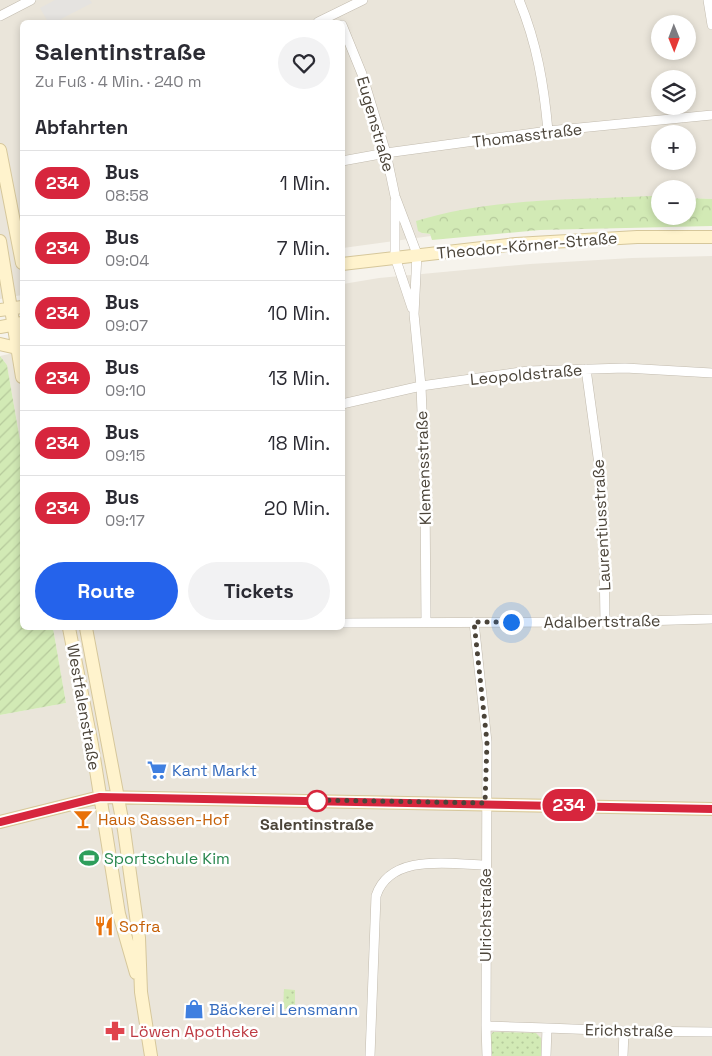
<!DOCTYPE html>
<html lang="de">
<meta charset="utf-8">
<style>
body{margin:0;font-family:"Space Grotesk",sans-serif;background:#f2f2f3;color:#2b2b33;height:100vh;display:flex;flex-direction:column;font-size:19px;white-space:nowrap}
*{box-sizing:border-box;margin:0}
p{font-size:16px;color:#7c7c81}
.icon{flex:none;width:28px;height:28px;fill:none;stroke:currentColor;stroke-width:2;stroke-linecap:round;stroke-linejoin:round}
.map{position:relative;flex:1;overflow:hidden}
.drawer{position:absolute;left:20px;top:20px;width:325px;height:610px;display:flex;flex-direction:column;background:#fff;border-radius:8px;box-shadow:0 2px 8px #0003}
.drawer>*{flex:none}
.badge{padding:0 10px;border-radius:16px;font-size:18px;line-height:32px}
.needle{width:32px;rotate:179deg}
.fabs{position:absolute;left:651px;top:15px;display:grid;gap:10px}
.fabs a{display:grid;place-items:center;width:45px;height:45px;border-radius:50%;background:#fff;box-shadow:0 2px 8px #0003;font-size:25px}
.you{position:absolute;width:25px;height:25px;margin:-12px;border:4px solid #fff;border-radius:50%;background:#1a73e8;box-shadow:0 0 0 8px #1a73e833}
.map>.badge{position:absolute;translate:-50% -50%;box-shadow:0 0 0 2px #fff}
h2{padding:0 15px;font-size:19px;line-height:45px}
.round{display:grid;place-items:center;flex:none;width:52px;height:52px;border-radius:26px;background:#f2f2f3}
.summary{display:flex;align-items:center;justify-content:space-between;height:85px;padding:0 15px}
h1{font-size:24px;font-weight:600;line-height:38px}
.action{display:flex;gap:10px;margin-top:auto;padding:10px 15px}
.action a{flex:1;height:58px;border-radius:30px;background:#2563eb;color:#fff;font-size:20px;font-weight:600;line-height:58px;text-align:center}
.action a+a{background:#f2f2f3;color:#2b2b33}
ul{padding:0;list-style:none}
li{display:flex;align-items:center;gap:15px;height:65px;padding:0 15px;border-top:1px solid #e1e1e2}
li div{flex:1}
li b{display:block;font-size:19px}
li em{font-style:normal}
li .badge{min-width:55px;font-weight:700;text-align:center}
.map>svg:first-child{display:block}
.residential{fill:#eae5da;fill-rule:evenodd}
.forest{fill:url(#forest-crowns)}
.park{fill:url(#park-dots)}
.garden{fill:url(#garden-furrows)}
.parking{fill:#e5e3e0}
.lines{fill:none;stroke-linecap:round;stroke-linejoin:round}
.street-casing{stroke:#c2bbae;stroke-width:10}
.secondary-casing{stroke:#d6c79b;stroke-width:14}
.street{stroke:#fff;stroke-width:9}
.secondary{stroke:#fff3cd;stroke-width:12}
.line-casing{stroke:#fff;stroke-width:11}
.line{stroke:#d7263d;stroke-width:8}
.walk{stroke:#4b4439;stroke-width:5;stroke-dasharray:0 9}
.stop-dot{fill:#fff;stroke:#d7263d;stroke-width:2.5}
.labels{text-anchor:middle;stroke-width:5;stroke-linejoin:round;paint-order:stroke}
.street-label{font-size:16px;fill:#4b4439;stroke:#fff}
.shop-label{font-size:16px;fill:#366cbe;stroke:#fff;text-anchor:start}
.food-label{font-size:16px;fill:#c56008;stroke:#fff;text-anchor:start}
.stop-label{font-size:16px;font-weight:bold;fill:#4b4439;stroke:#fff}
.leisure-label{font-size:16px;fill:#27864d;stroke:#fff;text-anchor:start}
.health-label{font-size:16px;fill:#be3a42;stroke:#fff;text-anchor:start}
</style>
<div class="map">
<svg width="712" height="1056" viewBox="0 0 712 1056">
<defs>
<pattern id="forest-crowns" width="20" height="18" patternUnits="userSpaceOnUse" patternTransform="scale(1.25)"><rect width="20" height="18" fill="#d2eab5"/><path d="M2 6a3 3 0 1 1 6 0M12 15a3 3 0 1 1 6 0" fill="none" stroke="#b6ca9c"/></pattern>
<pattern id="park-dots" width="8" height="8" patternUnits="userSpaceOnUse" patternTransform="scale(1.25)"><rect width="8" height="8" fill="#d2eab5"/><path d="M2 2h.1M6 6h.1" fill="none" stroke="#b6ca9c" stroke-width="1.8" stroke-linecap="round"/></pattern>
<pattern id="garden-furrows" width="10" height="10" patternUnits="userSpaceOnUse" patternTransform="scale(1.25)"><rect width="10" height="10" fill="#d2eab5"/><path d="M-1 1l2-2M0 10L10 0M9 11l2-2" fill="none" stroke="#b6ca9c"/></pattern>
</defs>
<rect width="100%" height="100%" fill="#f6f3ec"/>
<path class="residential" d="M 0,0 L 712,0 L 712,199 L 688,198 L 688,189 L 660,189 L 660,196 L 526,202 L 422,233 L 430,234 L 431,236 L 343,248 L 342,22 L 22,22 L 22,295 L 0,299 ZM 660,24 L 688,24 L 688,51 L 660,51 ZM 660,79 L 688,79 L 688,106 L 660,106 ZM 660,134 L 688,134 L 688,161 L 660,161 Z
M 712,256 L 712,1056 L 0,1056 L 0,715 L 66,703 L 53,628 L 342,628 L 343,284 L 379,278 L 530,264 L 632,258 Z
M 22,351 L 22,452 L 7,365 L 0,356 Z"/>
<path class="forest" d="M 651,196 L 660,196 L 660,216 L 688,216 L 688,198 L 712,199 L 712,226 L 540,230 L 432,240 L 430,234 L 422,233 L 418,231 L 416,221 C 491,198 573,200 651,196 Z"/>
<path class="park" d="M 284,989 L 295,990 L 295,1009 L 283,1009 Z
M 493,1032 L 536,1033 L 541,1038 L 541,1056 L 492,1056 L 490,1036 Z"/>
<path class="garden" d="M 0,356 L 7,365 L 22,452 L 22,628 L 53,628 L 66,703 L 0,715 Z"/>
<path class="parking" d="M 55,0 L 90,0 L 92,3 L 61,19 L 63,22 L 48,22 L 40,8 Z"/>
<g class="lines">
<defs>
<path id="street" d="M 519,0 C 537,43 544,86 548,131
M 708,0 L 712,25
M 0,16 L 31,0
M 318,22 L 363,0
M 342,25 L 362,74 L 386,153 L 395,196 L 417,254 L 414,314 L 421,386 L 425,490 L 426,622
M 342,161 L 386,153 L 548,131 L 712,115
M 395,201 L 395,257 L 412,308
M 586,369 L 603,494 L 605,622
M 342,404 L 421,386 L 528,371 L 625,368 L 712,373
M 474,622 L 487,742 L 486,1026 L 487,1056
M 342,623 L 605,622 L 712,619
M 486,1026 L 547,1028 L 546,1056
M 547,1028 L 624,1031 L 712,1032
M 370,1056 L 376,896 C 390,853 449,864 485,865
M 623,1056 L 624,1031"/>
<path id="secondary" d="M 0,150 L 22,263
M 0,241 L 22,377
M 342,264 L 516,244 L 637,237 L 712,237
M 0,310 L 22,307
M 0,327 L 22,323
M 0,344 L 17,348
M 69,628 L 92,745 L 119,914 L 136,973
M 86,628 L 124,830 L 139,938 L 141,992 L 151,1056
M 0,822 L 100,797 L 712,809"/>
</defs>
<use href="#street" class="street-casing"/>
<use href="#secondary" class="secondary-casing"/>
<use href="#street" class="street"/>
<use href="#secondary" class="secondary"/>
</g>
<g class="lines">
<defs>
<path id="line" d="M 0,822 L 100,797 L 712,809"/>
</defs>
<use href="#line" class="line-casing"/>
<use href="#line" class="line"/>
<path class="walk" d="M 317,801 L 314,800 L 485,803 L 487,742 L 474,622 L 511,622"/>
</g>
<defs>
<symbol id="supermarket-bare" viewBox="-9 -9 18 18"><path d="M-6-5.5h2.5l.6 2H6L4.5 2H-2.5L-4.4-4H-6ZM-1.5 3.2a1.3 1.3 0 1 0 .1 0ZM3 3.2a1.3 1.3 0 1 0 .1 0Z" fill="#3f7fe0" stroke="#fff" stroke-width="2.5" paint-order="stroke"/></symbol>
<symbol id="bar-bare" viewBox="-9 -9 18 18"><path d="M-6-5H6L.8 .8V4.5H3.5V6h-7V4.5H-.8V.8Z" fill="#e8710a" stroke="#fff" stroke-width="2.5" paint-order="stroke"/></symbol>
<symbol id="stadium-bare" viewBox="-9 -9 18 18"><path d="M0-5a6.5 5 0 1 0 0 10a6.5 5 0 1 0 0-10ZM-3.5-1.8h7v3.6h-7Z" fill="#2e9e5b" stroke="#fff" stroke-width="2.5" paint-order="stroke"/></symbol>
<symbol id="restaurant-bare" viewBox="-9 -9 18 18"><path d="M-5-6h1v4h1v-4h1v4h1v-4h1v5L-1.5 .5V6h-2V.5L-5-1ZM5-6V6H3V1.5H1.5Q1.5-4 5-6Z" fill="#e8710a" stroke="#fff" stroke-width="2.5" paint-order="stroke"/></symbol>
<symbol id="shop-bare" viewBox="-9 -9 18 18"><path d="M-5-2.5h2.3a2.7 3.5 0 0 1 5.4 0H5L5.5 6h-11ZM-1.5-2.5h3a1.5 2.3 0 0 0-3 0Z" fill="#3f7fe0" stroke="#fff" stroke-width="2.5" paint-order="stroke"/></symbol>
<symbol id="pharmacy-bare" viewBox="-9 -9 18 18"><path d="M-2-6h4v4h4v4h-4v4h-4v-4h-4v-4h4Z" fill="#e0444e" stroke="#fff" stroke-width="2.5" paint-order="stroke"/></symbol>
</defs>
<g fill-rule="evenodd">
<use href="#supermarket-bare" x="143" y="756" width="28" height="28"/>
<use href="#bar-bare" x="69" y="805" width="28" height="28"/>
<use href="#stadium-bare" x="75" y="844" width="28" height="28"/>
<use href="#restaurant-bare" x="90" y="912" width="28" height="28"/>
<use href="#shop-bare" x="180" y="995" width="28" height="28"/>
<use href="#pharmacy-bare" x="101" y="1017" width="28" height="28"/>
</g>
<circle class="stop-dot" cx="317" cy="801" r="10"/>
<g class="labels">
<g class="street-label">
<text transform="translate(376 124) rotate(74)" y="6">Eugenstraße</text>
<text transform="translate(527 135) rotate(-7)" y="6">Thomasstraße</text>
<text transform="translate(527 245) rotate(-5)" y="6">Theodor-Körner-Straße</text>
<text transform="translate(526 374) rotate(-5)" y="6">Leopoldstraße</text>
<text transform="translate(423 468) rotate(-92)" y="6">Klemensstraße</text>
<text transform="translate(601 525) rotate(-93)" y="6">Laurentiusstraße</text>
<text transform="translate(602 621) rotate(-1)" y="6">Adalbertstraße</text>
<text transform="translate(84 707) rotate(80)" y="6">Westfalenstraße</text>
<text transform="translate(485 915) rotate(-90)" y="6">Ulrichstraße</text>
<text transform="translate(629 1030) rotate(1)" y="6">Erichstraße</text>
</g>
<g class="shop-label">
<text x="172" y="776">Kant Markt</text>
<text x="209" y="1015">Bäckerei Lensmann</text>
</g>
<g class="food-label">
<text x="98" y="825">Haus Sassen-Hof</text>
<text x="119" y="932">Sofra</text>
</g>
<g class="stop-label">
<text x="317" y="830">Salentinstraße</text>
</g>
<g class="leisure-label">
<text x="104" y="864">Sportschule Kim</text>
</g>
<g class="health-label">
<text x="130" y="1037">Löwen Apotheke</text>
</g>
</g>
</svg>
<div class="fabs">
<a><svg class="needle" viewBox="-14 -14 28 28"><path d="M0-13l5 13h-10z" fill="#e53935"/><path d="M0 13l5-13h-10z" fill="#7c7c81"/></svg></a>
<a><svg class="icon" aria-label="layers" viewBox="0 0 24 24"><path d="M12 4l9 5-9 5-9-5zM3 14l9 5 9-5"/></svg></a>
<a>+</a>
<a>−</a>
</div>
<div class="you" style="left:511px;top:622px"></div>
<b class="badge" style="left:569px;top:805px;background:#d7263d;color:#fff">234</b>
<section class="drawer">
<div class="summary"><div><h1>Salentinstraße</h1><p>Zu Fuß · 4 Min. · 240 m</p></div><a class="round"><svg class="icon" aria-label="heart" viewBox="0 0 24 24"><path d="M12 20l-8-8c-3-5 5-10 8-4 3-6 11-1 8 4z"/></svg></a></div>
<h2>Abfahrten</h2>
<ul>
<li><span class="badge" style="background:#d7263d;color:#fff">234</span><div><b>Bus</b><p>08:58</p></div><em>1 Min.</em></li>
<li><span class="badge" style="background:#d7263d;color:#fff">234</span><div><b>Bus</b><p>09:04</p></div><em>7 Min.</em></li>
<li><span class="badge" style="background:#d7263d;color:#fff">234</span><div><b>Bus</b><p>09:07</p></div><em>10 Min.</em></li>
<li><span class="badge" style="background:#d7263d;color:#fff">234</span><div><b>Bus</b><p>09:10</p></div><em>13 Min.</em></li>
<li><span class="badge" style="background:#d7263d;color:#fff">234</span><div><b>Bus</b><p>09:15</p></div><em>18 Min.</em></li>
<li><span class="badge" style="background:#d7263d;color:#fff">234</span><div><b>Bus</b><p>09:17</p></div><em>20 Min.</em></li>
</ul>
<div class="action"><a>Route</a><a>Tickets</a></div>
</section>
</div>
